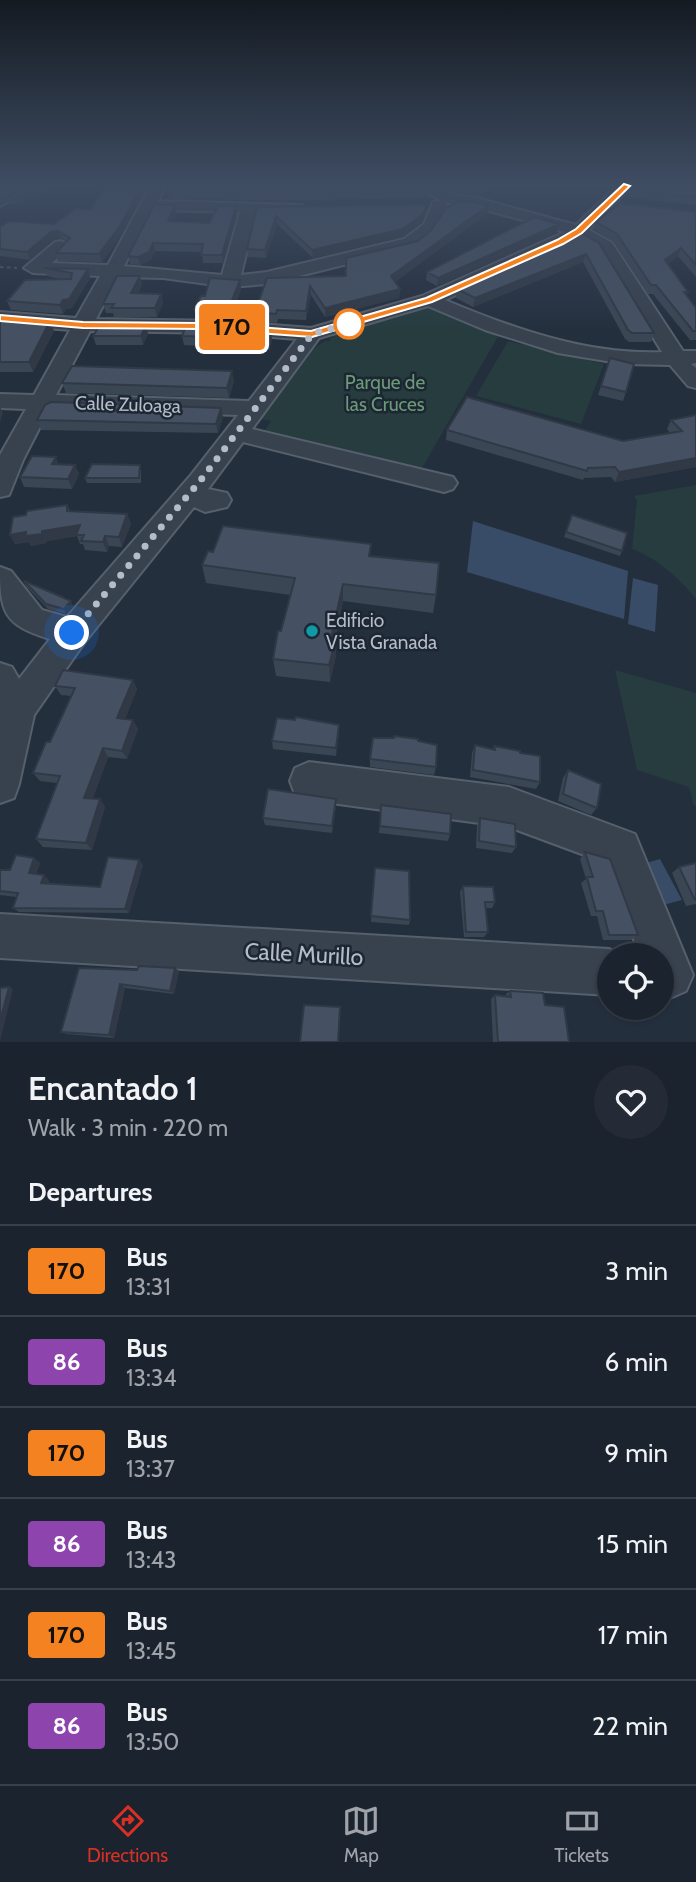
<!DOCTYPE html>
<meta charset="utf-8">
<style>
body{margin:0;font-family:Cabin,sans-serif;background:#242b36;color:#f1f3f6;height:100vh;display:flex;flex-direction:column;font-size:26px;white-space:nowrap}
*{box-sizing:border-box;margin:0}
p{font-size:23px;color:#a0a4aa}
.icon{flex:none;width:38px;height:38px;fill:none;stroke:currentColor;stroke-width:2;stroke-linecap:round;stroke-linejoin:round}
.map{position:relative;height:1042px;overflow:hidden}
.drawer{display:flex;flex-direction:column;background:#1b232e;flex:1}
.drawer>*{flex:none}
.badge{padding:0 14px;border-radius:5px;font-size:24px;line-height:46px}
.tools{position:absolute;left:597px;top:943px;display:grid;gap:14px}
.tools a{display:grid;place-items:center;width:77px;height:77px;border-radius:50%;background:#1b232e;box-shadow:0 2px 5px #0004,0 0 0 2px #39404a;font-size:35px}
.you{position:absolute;width:35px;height:35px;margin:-18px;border:5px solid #fff;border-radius:50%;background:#1a73e8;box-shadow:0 0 0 10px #1a73e833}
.map>.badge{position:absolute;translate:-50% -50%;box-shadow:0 0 0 4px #fff}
h2{padding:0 28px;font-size:26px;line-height:63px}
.round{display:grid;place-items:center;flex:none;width:74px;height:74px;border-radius:37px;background:#242b36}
.headline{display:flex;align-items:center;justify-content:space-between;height:119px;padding:0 28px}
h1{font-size:33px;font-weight:600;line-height:52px}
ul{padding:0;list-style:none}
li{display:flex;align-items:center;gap:21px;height:91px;padding:0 28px;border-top:2px solid #39404a}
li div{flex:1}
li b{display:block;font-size:26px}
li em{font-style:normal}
li .badge{min-width:77px;font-weight:700;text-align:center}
.dock{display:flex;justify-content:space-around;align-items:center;height:98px;border-top:2px solid #39404a;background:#1b232e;font-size:19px;color:#a0a4aa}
.dock a{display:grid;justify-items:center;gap:4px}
.dock .selected{color:#d93025}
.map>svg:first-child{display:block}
.green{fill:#263c3f}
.water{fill:#394c67}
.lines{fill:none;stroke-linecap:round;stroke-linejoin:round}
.stream{stroke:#394c67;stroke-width:3.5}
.minor-casing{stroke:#565f6c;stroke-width:4}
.path{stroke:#44595c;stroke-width:2;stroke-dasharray:3.5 3.5;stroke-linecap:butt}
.minor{fill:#38414e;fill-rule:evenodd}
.wall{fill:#3b4654}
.shaded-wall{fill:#303945}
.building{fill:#455162;stroke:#303945;stroke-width:2}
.line{fill:#f58220;stroke:#fff;stroke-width:2}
.walk{stroke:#b4bcc9;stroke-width:7;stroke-dasharray:0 12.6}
.stop-dot{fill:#fff;stroke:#f58220;stroke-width:3.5}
.culture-dot{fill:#0f9aa8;stroke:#1d2633;stroke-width:2.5}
.labels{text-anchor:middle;stroke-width:5;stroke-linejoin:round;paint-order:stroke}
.park-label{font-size:19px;fill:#6b9a76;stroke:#1d2633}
.street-label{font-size:19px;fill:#b4bcc9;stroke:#1d2633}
.poi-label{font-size:19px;fill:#b4bcc9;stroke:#1d2633;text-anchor:start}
.near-street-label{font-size:23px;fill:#b4bcc9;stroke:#1d2633}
</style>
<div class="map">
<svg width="696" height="1042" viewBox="0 0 696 1042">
<rect width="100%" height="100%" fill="#242f3e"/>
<path class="green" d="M 426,185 L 500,185 L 474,199 L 433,191 Z
M 429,307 L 499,335 L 419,473 L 256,430 L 253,427 L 265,430 L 271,421 L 260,419 L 310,351 L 325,341 L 330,341 L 330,338 L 338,334 Z
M 508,341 L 604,364 L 581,424 L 476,396 Z
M 696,485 L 696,599 C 679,578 657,558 632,549 L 637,500 L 634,496 Z
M 615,670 L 696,693 L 696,806 L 694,806 L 689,787 L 637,770 Z"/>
<path class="water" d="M 473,521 L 628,571 L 624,619 L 467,572 Z
M 633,578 L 658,585 L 655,632 L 628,624 Z
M 660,859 L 682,900 L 663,905 L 643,864 Z"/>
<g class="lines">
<path class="stream" d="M 456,196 L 480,185"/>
<defs>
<path id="minor" d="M 21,185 L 41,185 L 0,206 L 0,195 Z
M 151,185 L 166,185 L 158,201 L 302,205 L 304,208 L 296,213 L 256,212 L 241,275 L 267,272 L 404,239 L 424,224 L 433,202 L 442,201 L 412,185 L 432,185 L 454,195 L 477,198 L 576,225 L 617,185 L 633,185 L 589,230 L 612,243 L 683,351 L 696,351 L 696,363 L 691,364 L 696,368 L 696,388 L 688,386 L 670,365 L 624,364 L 558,353 L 485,330 L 428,306 L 319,338 L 252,429 L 453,477 L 457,483 L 453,489 L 444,492 L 243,442 L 208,489 L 227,493 L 231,500 L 227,507 L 205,512 L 194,507 L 84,643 L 34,715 L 19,784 L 14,798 L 0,803 L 0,663 L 12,667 L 19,679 L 50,639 C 4,625 0,613 0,567 L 11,571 L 42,610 L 67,617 L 191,475 L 238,415 L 49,409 L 23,460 L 9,495 L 0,497 L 0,455 L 26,409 L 0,408 L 0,394 L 34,395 L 70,330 L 0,324 L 0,312 L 76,318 L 100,276 L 33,273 L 24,268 L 55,242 L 61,241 L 70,246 L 52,263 L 108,265 ZM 445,202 L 476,207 L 565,232 L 422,296 L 311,328 L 224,321 L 96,319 L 118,277 L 163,278 L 230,287 L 267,284 L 416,247 C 433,237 443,224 447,205 ZM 153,210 L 240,212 L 222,275 L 124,266 ZM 579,238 L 599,250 L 662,352 C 587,355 514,329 445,300 ZM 90,331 L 224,333 L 297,339 L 249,401 L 56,395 Z
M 309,762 L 509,787 L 635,834 L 693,975 L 686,991 L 670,998 L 662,994 L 662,956 L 640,956 L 606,863 L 509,827 L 309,800 L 295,794 L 290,781 L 295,768 Z
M 0,914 L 609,949 L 624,956 L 609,956 L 609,995 L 0,958 Z"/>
</defs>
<use href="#minor" class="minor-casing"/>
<path class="path" d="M 0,267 L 17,268"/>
<use href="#minor" class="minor"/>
</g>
<path class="wall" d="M 30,185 L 59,185 L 17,205 L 10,204 L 8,197 Z
M 126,185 L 148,185 L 122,234 L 102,262 L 58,261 L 56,253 L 66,242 L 61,238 L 53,240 L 30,260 L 0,256 L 0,227 L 54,224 L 90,210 Z
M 696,185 L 696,205 L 628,197 L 630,190 Z
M 377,187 L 387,190 L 425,190 L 424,198 L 303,200 L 172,199 L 170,191 Z
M 427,205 L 426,213 L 422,222 L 403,237 L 313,258 L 277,224 L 266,258 L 248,257 L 247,249 L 257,207 Z
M 489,205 L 488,213 L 395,282 L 400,289 L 399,298 L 325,317 L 311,295 L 306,320 L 278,319 L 277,323 L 256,321 L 255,312 L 267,278 L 346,276 Z
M 236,206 L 237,214 L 223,263 L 203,263 L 202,252 L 155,251 L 151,260 L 140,265 L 130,264 L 128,256 L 176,213 L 173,222 L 209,223 Z
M 696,212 L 696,277 L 678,256 L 668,264 L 688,292 L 686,295 L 696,308 L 696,340 L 690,340 L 653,294 L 648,294 L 614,242 L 593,229 L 596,222 Z
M 557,233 L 437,286 L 426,280 L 427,272 Z
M 581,233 L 654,333 L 651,342 L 629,342 L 625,339 L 583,262 L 473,307 L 456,298 L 457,289 Z
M 44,268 L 88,269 L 90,278 L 72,308 L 66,309 L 63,314 L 11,310 L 7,301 L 63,280 L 47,276 Z
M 240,280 L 241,289 L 230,319 L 196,318 L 194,309 L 205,296 Z
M 142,284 L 138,294 L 161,294 L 163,303 L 157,317 L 114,317 L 113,313 L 106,313 L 103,304 Z
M 0,318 L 54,331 L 33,372 L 0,372 Z
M 146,325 L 148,334 L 143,345 L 96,345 L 93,336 Z
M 182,336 L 223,336 L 219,347 L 184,345 Z
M 246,340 L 272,340 L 269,350 L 247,349 Z
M 610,358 L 626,392 L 623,401 L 598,395 Z
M 234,381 L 229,398 L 66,393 L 62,383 Z
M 696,415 L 696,467 L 615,482 L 611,477 L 584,478 L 583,480 L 446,440 L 447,430 L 623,441 L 670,433 L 667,429 L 671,420 Z
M 223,417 L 218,433 L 41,430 L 37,420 Z
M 59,464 L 75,465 L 79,474 L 72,489 L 24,487 L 20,477 Z
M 141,470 L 141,483 L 87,483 L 85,478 Z
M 67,505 L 70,511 L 127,514 L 131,524 L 122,547 L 109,546 L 107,552 L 85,550 L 83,544 L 80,544 L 77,536 L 47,541 L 46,543 L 31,546 L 29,542 L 15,544 L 10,535 L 26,515 Z
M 572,515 L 622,551 L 620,556 L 564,537 Z
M 371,556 L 436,595 L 433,613 L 343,601 L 335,639 L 336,656 L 330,682 L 276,676 L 273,659 L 290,595 L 206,583 L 202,565 Z
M 24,581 L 73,606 L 66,614 L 48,609 L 26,586 Z
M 133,680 L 137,689 L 125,719 L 133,720 L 138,729 L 127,759 L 108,757 L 93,798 L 100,799 L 105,807 L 92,850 L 43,847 L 36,839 L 57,783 L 40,781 L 33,773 L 50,742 L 71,696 L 61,695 L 55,686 Z
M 339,733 L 336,756 L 273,749 L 272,741 Z
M 475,745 L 493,750 L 494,746 L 520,753 L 540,782 L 536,789 L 470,777 L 472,753 Z
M 370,759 L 436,767 L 434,775 L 370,767 Z
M 568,770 L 597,808 L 591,815 L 558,801 L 563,778 Z
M 381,805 L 450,834 L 448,841 L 379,833 Z
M 336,806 L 332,833 L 265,825 L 263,818 Z
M 480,818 L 516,847 L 512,853 L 476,848 L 477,825 Z
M 585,852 L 638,935 L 631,940 L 603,940 L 597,916 L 591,916 L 581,883 L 586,879 L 580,859 Z
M 34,858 L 40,863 L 36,874 L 49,880 L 48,884 L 100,887 L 139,860 L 143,865 L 129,913 L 19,912 L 13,908 L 17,897 L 0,895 L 0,870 L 10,870 Z
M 696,863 L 696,904 L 686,906 L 672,873 L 679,867 Z
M 375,868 L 410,920 L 409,925 L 371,922 Z
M 463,886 L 495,902 L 492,908 L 486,908 L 488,932 L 484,937 L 464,937 L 460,892 Z
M 79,968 L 179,971 L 174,994 L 125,988 L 114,1038 L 67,1034 L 61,1032 Z
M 510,991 L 545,1005 L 569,1042 L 493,1042 L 491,999 L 495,995 L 506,996 L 506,994 Z"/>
<path class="shaded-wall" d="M 0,185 L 14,185 L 0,192 Z
M 43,185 L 59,185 L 17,205 L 14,198 Z
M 142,185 L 148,185 L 122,234 L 102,262 L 99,254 Z
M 175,205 L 176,213 L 169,229 L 168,221 Z
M 427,205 L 426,213 L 422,222 L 403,237 L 313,258 L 312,250 Z
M 489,205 L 488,213 L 391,285 L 391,276 Z
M 236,206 L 237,214 L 223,263 L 222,255 Z
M 276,216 L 277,224 L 266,258 L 265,250 Z
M 559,224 L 557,233 L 437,286 L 438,278 Z
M 58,231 L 61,238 L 53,240 L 30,260 L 27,252 L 51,232 Z
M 153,243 L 155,251 L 151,260 L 140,265 L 138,257 Z
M 681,248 L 678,256 L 662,268 L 665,260 Z
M 586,254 L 583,262 L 473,307 L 475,298 Z
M 88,269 L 90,278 L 72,308 L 66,309 L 63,314 L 60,305 Z
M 140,276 L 142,284 L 134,302 L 131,293 Z
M 240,280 L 241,289 L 230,319 L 228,310 Z
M 310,286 L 311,295 L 306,320 L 306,311 Z
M 400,289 L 399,298 L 325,317 L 325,308 Z
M 161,294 L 163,303 L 157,317 L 155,308 Z
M 50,321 L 54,331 L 33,372 L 29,362 Z
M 146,325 L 148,334 L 143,345 L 141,336 Z
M 222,326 L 223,336 L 219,347 L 218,337 Z
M 271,330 L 272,340 L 269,350 L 268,341 Z
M 232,371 L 234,381 L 229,398 L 227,388 Z
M 0,407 L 3,413 L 0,422 Z
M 221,408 L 223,417 L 218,433 L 216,424 Z
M 56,457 L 60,467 L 52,464 Z
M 696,458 L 696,467 L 615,482 L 619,472 Z
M 75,465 L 79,474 L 72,489 L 68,479 Z
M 127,514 L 131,524 L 122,547 L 119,537 Z
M 80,525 L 77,536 L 47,541 L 46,543 L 31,546 L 29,542 L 15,544 L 10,535 Z
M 105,536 L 109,546 L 107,552 L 103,542 Z
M 343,584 L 343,601 L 334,647 L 336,639 L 336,656 L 330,682 L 329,665 L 331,638 Z
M 71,601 L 73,606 L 66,614 L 64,609 Z
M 133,680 L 137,689 L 122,727 L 117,718 Z
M 133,720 L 138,729 L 127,759 L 122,751 Z
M 339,725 L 339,733 L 336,756 L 336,748 Z
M 103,748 L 108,757 L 90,806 L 84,798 Z
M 100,799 L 105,807 L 92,850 L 86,843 Z
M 336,799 L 336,806 L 332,833 L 332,826 Z
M 34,858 L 40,863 L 35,878 L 29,873 Z
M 139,860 L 143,865 L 129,913 L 125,909 Z
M 44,875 L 49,880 L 47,888 L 41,883 Z
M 175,968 L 179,971 L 174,994 L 170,991 Z
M 120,984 L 125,988 L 114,1038 L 109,1035 Z
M 9,987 L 13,989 L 0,1041 L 0,1021 Z"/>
<path class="building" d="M 30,185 L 43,185 L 14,198 L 8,197 Z
M 126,185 L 142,185 L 120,226 L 99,254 L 56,253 L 70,238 L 58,231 L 51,232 L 27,252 L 0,249 L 0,227 L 9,221 L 54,224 L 76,208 L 90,210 L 105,187 Z
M 172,185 L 377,185 L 377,187 L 386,187 L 387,190 L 421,186 L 425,190 L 303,192 L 170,191 Z
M 635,185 L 696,185 L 696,197 L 630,190 Z
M 461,200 L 489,205 L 391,276 L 400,289 L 325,308 L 310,286 L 306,311 L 277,310 L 276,314 L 255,312 L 267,278 L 346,276 L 346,258 L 418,241 L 432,229 L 446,208 Z
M 620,203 L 696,212 L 696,265 L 681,248 L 665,260 L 688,292 L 684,292 L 696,308 L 696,331 L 693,331 L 656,285 L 651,285 L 617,234 L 596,222 Z
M 154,205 L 175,205 L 168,221 L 209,223 L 218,206 L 236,206 L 222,255 L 201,255 L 203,244 L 153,243 L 149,252 L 138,257 L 128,256 Z
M 427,205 L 422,215 L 403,229 L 312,250 L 276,216 L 265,250 L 247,249 L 257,207 Z
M 534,217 L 559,224 L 438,278 L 427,272 Z
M 581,233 L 599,243 L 654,333 L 632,333 L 628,330 L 586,254 L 475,298 L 457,289 Z
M 44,268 L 88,269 L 69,299 L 63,300 L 60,305 L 7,301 L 25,280 L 71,279 L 72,273 Z
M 117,276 L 140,276 L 131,293 L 161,294 L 155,308 L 111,308 L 114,304 L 103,304 Z
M 210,278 L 240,280 L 228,310 L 194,309 L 201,296 L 205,296 Z
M 0,318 L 50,321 L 29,362 L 0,362 Z
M 100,325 L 146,325 L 141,336 L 93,336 Z
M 186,326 L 222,326 L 218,337 L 182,336 Z
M 250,329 L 271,330 L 268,341 L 246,340 Z
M 610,358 L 634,364 L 626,392 L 601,386 Z
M 72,366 L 232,371 L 227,388 L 62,383 Z
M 467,397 L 623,441 L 682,431 L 671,420 L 696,415 L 696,458 L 619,472 L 615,467 L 588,468 L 587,471 L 447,430 Z
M 51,402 L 221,408 L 216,424 L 37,420 L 45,405 Z
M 32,456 L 56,457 L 52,464 L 75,465 L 68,479 L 20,477 Z
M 92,464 L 140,465 L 139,478 L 85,478 Z
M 67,505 L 67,511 L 127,514 L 119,537 L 105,536 L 103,542 L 81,541 L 84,535 L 76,535 L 80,525 L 42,531 L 42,534 L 26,536 L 26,532 L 10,535 L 13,517 L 26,515 L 27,511 Z
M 572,515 L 627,533 L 622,551 L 566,532 Z
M 223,526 L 371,544 L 369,556 L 439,563 L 436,595 L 343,584 L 331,638 L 336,639 L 329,665 L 273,659 L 278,631 L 281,631 L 295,578 L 202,565 L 208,551 L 213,552 Z
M 24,581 L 55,594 L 71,601 L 64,609 L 46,604 Z
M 63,670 L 133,680 L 117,718 L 133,720 L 122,751 L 103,748 L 84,798 L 100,799 L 86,843 L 36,839 L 60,776 L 33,773 L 46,742 L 50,742 L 75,688 L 55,686 Z
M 296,717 L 339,725 L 336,748 L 272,741 L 277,718 L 295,720 Z
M 394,736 L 418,739 L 418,741 L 437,745 L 436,767 L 370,759 L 373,738 L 394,738 Z
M 475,745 L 495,750 L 494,746 L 520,751 L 520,753 L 540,756 L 540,782 L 473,770 Z
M 568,770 L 601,784 L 597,808 L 563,794 Z
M 268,789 L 336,799 L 332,826 L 263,818 Z
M 381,805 L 451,814 L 450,834 L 380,826 Z
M 480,818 L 515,824 L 516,847 L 479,841 Z
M 585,852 L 610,859 L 638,935 L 609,935 L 603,911 L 596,911 L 591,893 L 587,877 L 593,877 Z
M 16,855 L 34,858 L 29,873 L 44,875 L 41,883 L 100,887 L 108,857 L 139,860 L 125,909 L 13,908 L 18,893 L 0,891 L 0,870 L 10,870 Z
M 696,863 L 696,900 L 695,900 L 679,867 Z
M 375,868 L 409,871 L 410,920 L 371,916 Z
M 463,886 L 493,887 L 495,902 L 485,902 L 488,932 L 466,932 Z
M 139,966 L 175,968 L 170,991 L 120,984 L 109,1035 L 61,1032 L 79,968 L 137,970 Z
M 9,987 L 0,1021 L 0,988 Z
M 510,991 L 543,993 L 545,1005 L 564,1007 L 569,1042 L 498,1042 L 495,995 L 511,997 Z
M 304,1005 L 340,1007 L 338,1042 L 300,1042 Z"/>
<linearGradient id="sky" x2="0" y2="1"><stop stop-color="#141a22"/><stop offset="0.56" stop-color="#3f4d63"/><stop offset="1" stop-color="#3f4d63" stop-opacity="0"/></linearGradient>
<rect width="696" height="331" fill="url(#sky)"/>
<path class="line" d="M 624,184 L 630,186 L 582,233 L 563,244 L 432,302 L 312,337 L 204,329 L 83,328 L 0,321 L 0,315 L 83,322 L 204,323 L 311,331 L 426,298 L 557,240 L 576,229 Z"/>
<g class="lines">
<path class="walk" d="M 72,633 L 200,481 L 312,334 L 358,321 L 349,324"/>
</g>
<circle class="stop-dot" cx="349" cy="324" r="14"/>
<circle class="culture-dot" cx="312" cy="631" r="7"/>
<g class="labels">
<g class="park-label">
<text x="385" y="389">Parque de<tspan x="385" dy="22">las Cruces</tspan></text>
</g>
<g class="street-label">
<text transform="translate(128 404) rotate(2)" y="7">Calle Zuloaga</text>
</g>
<g class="poi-label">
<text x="326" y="627">Edificio<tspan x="326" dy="22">Vista Granada</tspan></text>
</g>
<g class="near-street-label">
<text transform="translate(304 954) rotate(3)" y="8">Calle Murillo</text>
</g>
</g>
</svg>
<div class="tools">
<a><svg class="icon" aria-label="locate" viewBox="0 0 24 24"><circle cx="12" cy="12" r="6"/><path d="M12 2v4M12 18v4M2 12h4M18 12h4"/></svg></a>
</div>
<div class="you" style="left:72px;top:633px"></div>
<b class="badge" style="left:232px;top:327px;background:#f58220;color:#111">170</b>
</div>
<section class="drawer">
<div class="headline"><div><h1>Encantado 1</h1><p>Walk · 3 min · 220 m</p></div><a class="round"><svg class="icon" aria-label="heart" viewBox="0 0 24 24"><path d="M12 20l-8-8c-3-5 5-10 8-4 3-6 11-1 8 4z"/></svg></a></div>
<h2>Departures</h2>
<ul>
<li><span class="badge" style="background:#f58220;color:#111">170</span><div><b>Bus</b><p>13:31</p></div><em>3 min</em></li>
<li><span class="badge" style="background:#8e44ad;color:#fff">86</span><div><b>Bus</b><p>13:34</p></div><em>6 min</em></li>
<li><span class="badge" style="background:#f58220;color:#111">170</span><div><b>Bus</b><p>13:37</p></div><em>9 min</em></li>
<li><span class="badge" style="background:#8e44ad;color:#fff">86</span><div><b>Bus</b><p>13:43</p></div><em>15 min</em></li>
<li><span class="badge" style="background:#f58220;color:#111">170</span><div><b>Bus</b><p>13:45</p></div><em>17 min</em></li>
<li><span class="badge" style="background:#8e44ad;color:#fff">86</span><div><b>Bus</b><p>13:50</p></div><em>22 min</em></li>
</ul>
</section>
<nav class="dock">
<a class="selected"><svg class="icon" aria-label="directions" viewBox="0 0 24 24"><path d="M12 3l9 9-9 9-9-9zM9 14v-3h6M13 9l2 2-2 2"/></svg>Directions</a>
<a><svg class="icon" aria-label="map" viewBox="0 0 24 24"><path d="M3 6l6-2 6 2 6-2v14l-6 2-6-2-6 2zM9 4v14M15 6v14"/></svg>Map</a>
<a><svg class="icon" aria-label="tickets" viewBox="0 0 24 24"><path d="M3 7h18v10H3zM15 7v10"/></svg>Tickets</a>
</nav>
